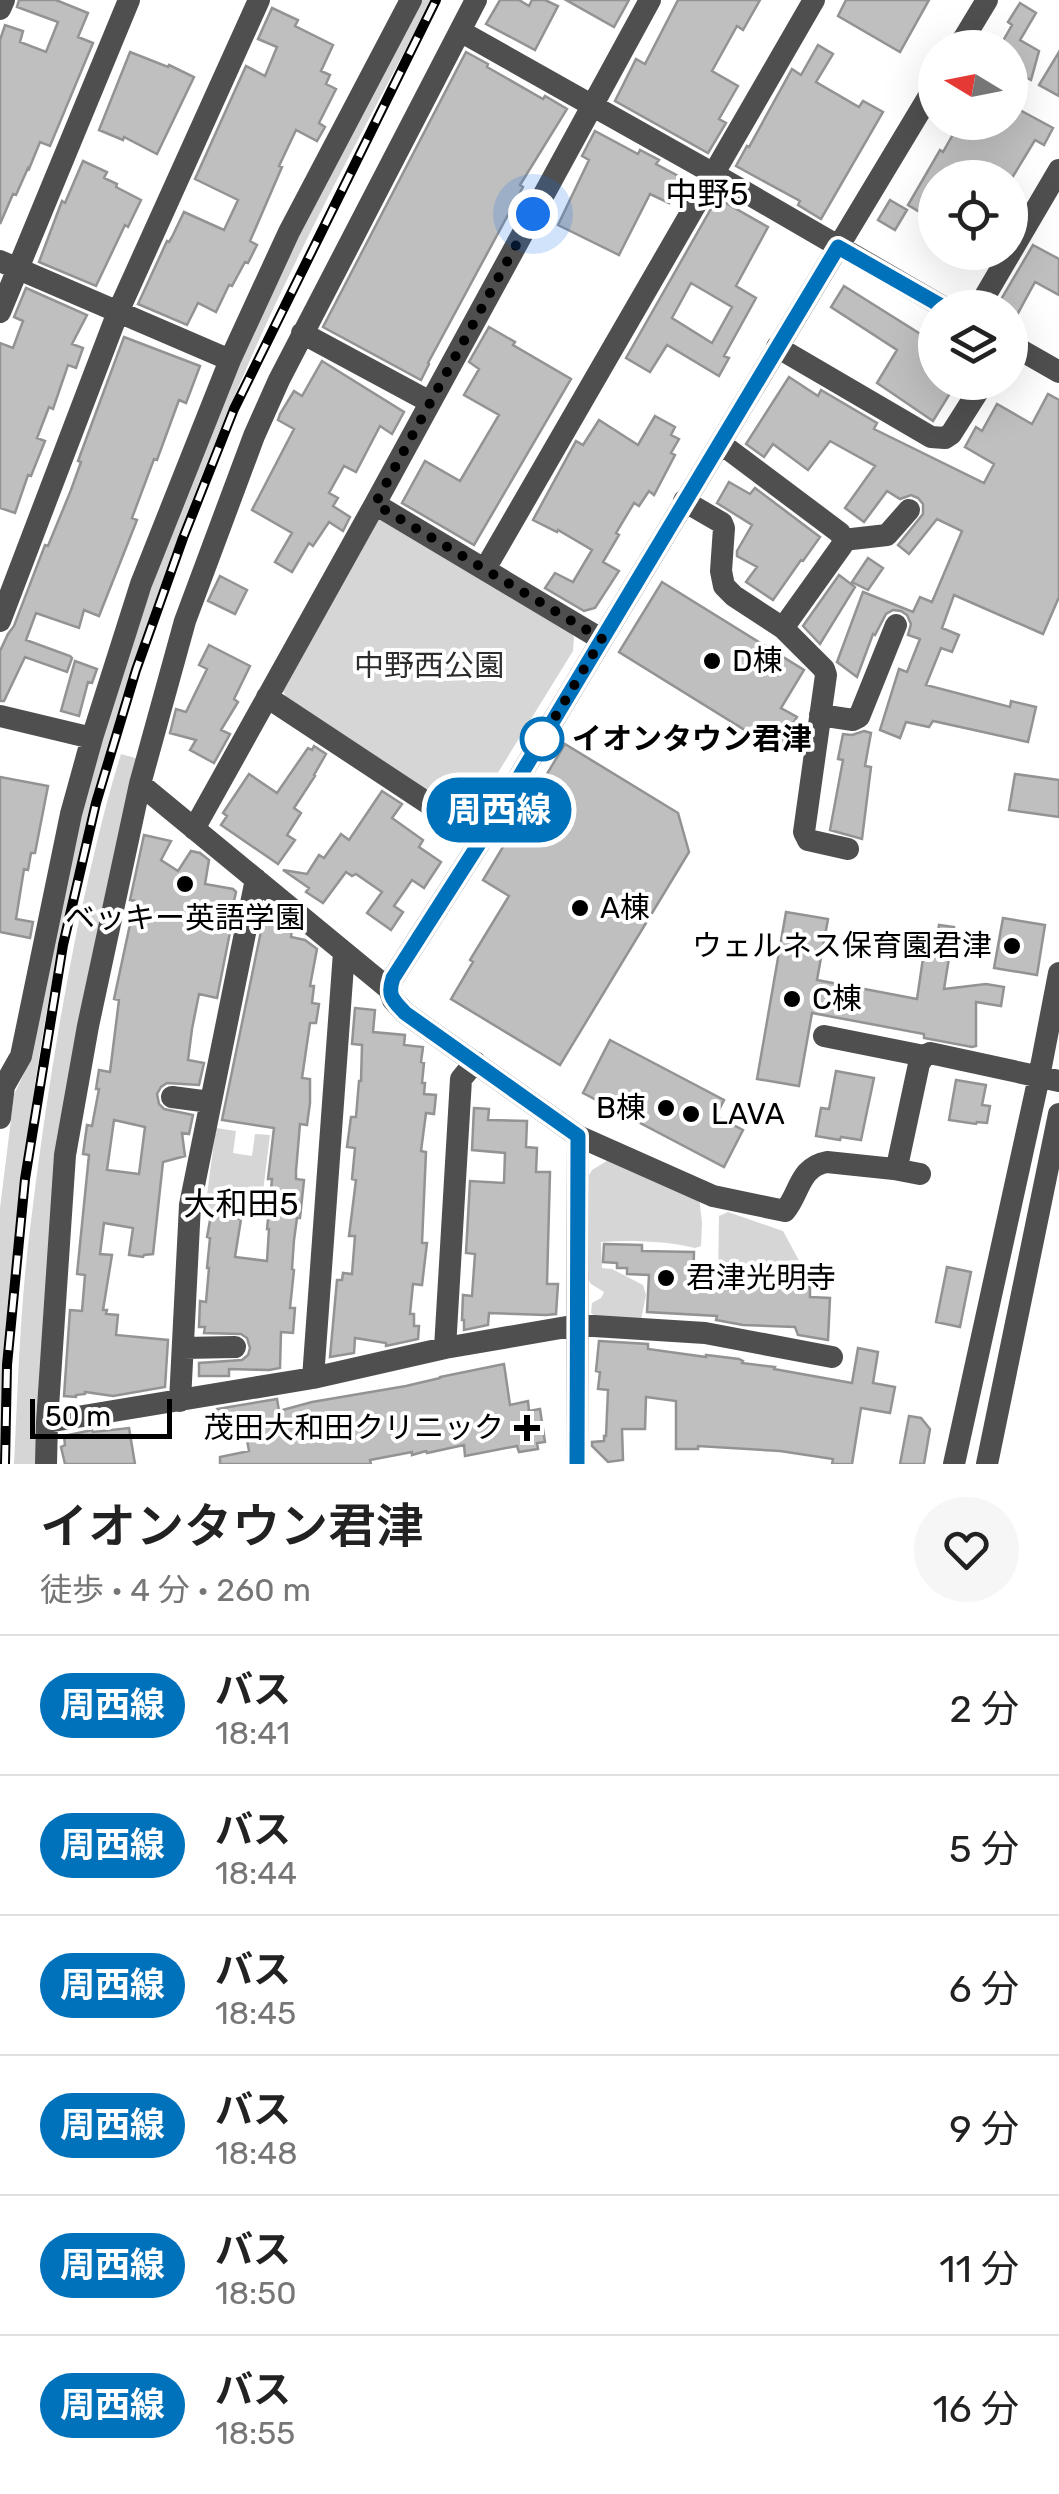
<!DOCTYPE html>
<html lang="ja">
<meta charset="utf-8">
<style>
body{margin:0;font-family:Rubik,"Noto Sans JP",sans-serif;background:#f6f6f6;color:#222;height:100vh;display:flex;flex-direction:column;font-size:38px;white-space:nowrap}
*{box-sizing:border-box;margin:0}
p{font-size:32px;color:#767676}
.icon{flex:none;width:55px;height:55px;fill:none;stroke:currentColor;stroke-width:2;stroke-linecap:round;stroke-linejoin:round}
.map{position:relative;height:1464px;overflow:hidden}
.drawer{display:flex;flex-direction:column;background:#fff;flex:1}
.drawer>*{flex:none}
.badge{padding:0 20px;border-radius:32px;font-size:35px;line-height:65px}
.needle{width:65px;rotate:280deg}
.buttons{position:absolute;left:918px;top:30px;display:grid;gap:20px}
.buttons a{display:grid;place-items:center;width:110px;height:110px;border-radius:50%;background:#fff;box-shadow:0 10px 40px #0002;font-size:50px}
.scale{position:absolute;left:30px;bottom:25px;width:142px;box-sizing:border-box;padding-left:10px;border:5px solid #000;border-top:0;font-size:28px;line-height:35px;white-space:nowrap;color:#000;-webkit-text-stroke:8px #fff;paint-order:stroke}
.you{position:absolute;width:50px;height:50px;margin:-25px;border:8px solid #fff;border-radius:50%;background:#1a73e8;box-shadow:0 0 0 15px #1a73e833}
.map>.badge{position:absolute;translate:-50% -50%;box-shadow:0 0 0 5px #fff}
.round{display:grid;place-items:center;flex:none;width:105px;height:105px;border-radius:52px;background:#f6f6f6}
.headline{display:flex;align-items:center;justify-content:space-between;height:170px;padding:0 40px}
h1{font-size:48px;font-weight:600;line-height:75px}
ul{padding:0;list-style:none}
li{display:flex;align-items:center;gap:30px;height:140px;padding:0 40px;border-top:2px solid #e0e0e0}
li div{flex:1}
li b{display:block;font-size:38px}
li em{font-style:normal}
li .badge{min-width:110px;font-weight:700;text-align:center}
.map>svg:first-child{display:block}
.green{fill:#d6d6d6}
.building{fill:#bfbfbf;stroke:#939393;stroke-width:2.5;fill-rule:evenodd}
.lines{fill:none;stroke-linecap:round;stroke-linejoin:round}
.minor{stroke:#4f4f4f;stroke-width:22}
.rail-casing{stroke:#000;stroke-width:10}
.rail{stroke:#fff;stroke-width:6;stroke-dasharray:19;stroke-linecap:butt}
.line-casing{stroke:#fff;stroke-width:22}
.line{stroke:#0072bc;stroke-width:15}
.walk{stroke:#000;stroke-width:10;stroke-dasharray:0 18}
.poi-dot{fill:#000;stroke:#fff;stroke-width:4}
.stop-dot{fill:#fff;stroke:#0072bc;stroke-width:5}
.labels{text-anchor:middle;stroke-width:8;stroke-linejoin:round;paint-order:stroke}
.poi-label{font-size:30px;fill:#000;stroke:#fff;text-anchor:start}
.park-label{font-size:30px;fill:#2d2d2d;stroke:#fff}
.stop-label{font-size:30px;font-weight:bold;fill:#000;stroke:#fff;text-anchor:start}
.neighbourhood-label{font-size:32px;fill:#000;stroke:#fff}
</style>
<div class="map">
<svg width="1059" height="1464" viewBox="0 0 1059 1464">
<rect width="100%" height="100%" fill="#fff"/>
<path class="green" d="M 420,0 L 432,0 C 367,123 299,246 244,374 C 163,562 97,756 57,957 C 32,1081 18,1207 6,1333 C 2,1376 7,1423 0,1464 L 0,1208 L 14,1095 L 26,1069 L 59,901 L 102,730 L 198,454 L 292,243 Z
M 380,519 L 571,628 L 574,638 L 573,651 L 478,805 C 472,812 468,814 459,814 L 287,699 L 283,691 L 377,520 Z
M 121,754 L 139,759 L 87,987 L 38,1464 L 14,1464 C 18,1386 20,1307 30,1229 C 42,1129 57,1029 77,930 C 90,871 103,811 121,754 Z
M 216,1128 L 236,1131 L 233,1153 L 252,1156 L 255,1134 L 270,1135 L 260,1216 L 205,1209 Z
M 615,1156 L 699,1196 L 702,1223 L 701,1246 L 695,1248 C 666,1241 631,1240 601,1242 L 602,1268 L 612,1269 L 643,1285 L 646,1295 L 641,1320 L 599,1319 L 591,1313 L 592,1303 L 601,1298 L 604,1292 L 591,1284 L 584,1273 L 586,1180 L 592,1170 Z
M 728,1212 L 783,1231 L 802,1266 L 798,1282 L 718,1279 L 719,1216 Z"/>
<path class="building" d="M 19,0 L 56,0 L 88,13 L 78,37 L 93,43 L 50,146 L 40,142 L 29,169 L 28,168 L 16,195 L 13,194 L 0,224 L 0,40 L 5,25 L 23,31 L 20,42 L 46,52 L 58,22 L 17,7 Z
M 500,0 L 519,0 L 529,6 L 532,0 L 545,0 L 558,6 L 535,50 L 486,24 Z
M 566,0 L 629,0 L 614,27 Z
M 678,0 L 760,0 L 743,30 L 737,26 L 712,71 L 738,86 L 719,119 L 726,123 L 708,153 L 615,101 L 636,59 L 645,64 Z
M 846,0 L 929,0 L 900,52 L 838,16 Z
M 1020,3 L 1036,13 L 1020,40 L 1039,51 L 1031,80 L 1027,78 L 1010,108 L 1010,48 L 999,48 L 1012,25 L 1008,22 Z
M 272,8 L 298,20 L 295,26 L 333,45 L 321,71 L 330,75 L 326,84 L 336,89 L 319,123 L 325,127 L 317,141 L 296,130 L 279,166 L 282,167 L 250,241 L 257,245 L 248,263 L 245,262 L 232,286 L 229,285 L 216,312 L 198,303 L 187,325 L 138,304 L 167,241 L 169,242 L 172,237 L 184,212 L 224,230 L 238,200 L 195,179 L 246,66 L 265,76 L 277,47 L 258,39 Z
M 818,45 L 833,54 L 816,82 L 859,107 L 863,101 L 883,112 L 821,219 L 798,205 L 800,201 L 736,166 L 747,146 L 749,147 L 792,69 L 801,75 Z
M 130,52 L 168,67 L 169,65 L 194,77 L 157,154 L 124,137 L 123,140 L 99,130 Z
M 466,52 L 488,64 L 487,67 L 543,99 L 545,96 L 567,109 L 520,185 L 523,187 L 428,363 L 429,364 L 421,380 L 323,327 Z
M 1059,52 L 1059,96 L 1039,85 Z
M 1018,109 L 1053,128 L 1044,145 L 1035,140 L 1012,178 L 935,178 L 935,221 L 908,205 L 940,150 L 943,152 L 960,122 L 1011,122 Z
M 595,131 L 638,154 L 640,150 L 659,160 L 656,164 L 682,178 L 669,203 L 650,194 L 619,255 L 558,225 L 589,160 L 582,156 Z
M 83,161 L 107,172 L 104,178 L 117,184 L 116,187 L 141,200 L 128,227 L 125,225 L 96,286 L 39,262 L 62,201 L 65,203 Z
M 716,200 L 723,204 L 724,202 L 768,227 L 736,286 L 756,298 L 724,356 L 729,358 L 719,376 L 667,345 L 650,372 L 626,358 ZM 691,283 L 732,307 L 712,343 L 672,318 Z
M 890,200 L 907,210 L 895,230 L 878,220 Z
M 1033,245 L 1059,259 L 1059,295 L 1035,282 L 1010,328 L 1010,308 L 996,308 Z
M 844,286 L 933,342 L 922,359 L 935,367 L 935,382 L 957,382 L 933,421 L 877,383 L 897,350 L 831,307 Z
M 26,288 L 87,315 L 72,344 L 83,348 L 76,368 L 68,365 L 53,409 L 49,407 L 37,438 L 45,441 L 31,476 L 28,475 L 15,513 L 0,508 L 0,343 L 13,348 L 23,321 L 14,317 Z
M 489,327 L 515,342 L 513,345 L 571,379 L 474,545 L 402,503 L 425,461 L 460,481 L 499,415 L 464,395 L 479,369 L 469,362 Z
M 124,337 L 200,366 L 186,403 L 179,400 L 157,460 L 154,459 L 132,518 L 137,520 L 99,616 L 84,610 L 79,628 L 36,613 L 26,640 L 70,656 L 72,658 L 67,672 L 25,657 L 4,701 L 0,701 L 0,651 L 8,634 L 14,626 L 45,545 L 48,546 L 71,490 L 81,462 L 78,461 L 88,434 Z
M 322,361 L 404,412 L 392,434 L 380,426 L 356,472 L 344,466 L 329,493 L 338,498 L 333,506 L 350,517 L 343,531 L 329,522 L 313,546 L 309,543 L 292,572 L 275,562 L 292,533 L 252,510 L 294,429 L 278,420 L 280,414 L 294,391 L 302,396 Z
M 789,377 L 818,396 L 821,390 L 877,423 L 874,429 L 984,483 L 994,464 L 965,447 L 976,427 L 982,431 L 997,404 L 1032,424 L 1048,394 L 1059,400 L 1059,597 L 1043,634 L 954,595 L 942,628 L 959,635 L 952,652 L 941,648 L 926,685 L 1010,707 L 1011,701 L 1036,707 L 1028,742 L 933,721 L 929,727 L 906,722 L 900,738 L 880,730 L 899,669 L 907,672 L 920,639 L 908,635 L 911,624 L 907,615 L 901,611 L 893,610 L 886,614 L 875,635 L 873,634 L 857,677 L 837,662 L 863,592 L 913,612 L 920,597 L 932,602 L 962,531 L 937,519 L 909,554 L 898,545 L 923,514 L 923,504 L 918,498 L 911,495 L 900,499 L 887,491 L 864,522 L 845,508 L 875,466 L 830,441 L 808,470 L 773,444 L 764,457 L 746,444 Z
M 655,416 L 675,427 L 671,435 L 679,439 L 671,453 L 675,455 L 654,495 L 649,491 L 639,506 L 634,503 L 616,533 L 619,535 L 603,562 L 619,571 L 595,608 L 584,611 L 545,588 L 555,573 L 573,582 L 592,550 L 558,530 L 557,532 L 533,520 L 576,441 L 583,445 L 599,420 L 638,445 Z
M 729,482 L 750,494 L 755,488 L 820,537 L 803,561 L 801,560 L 773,600 L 746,582 L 757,567 L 737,556 L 737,551 L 752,525 L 717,503 Z
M 868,558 L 883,568 L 868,590 L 852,582 Z
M 839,575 L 855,587 L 820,644 L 803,626 Z
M 220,576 L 247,590 L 235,614 L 208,601 Z
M 662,582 L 804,670 L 781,708 L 797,717 L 777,750 L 619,652 Z
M 209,645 L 250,666 L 234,699 L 238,702 L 221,730 L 230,734 L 214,763 L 190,750 L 196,740 L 170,733 L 176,709 L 186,712 L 207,669 L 199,665 Z
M 75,661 L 97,669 L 92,683 L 88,682 L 79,716 L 61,711 Z
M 864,731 L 871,733 L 865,766 L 871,767 L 862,839 L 830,830 L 843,760 L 838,759 L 843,734 L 852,735 Z
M 565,744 L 678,813 L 689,852 L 560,1065 L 451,999 L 473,962 L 470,960 L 509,896 L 483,880 Z
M 314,746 L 326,754 L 314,775 L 315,776 L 294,808 L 301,813 L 287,835 L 295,840 L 278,864 L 221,825 L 227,816 L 223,813 L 249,774 L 277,793 L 308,748 L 312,750 Z
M 1015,774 L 1059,780 L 1059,817 L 1009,810 Z
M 0,777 L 48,786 L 35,853 L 31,853 L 28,870 L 24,869 L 16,919 L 33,922 L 30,938 L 0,932 Z
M 382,791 L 402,804 L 392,818 L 423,840 L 419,847 L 441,862 L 424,888 L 412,880 L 394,906 L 403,912 L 391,930 L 367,913 L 382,892 L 356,874 L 352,876 L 346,872 L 323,903 L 306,892 L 309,888 L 283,870 L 307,874 L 319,855 L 324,858 L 341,834 L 349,840 Z
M 144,835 L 171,841 L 161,860 L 178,871 L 191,851 L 200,853 L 209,860 L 205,884 L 233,889 L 236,892 L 234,901 L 236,902 L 217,998 L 199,994 L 192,1029 L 188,1060 L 204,1063 L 199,1085 L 167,1083 L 161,1087 L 157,1094 L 159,1104 L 164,1109 L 193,1115 L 189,1134 L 182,1133 L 185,1156 L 163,1162 L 153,1254 L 144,1255 L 143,1257 L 129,1255 L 133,1228 L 104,1223 L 100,1254 L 112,1255 L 103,1310 L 107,1310 L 106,1314 L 118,1315 L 116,1335 L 168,1340 L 165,1387 L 113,1396 L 85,1392 L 85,1394 L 76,1395 L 76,1397 L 64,1396 L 70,1310 L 82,1311 L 85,1275 L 77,1274 L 89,1155 L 83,1154 L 87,1125 L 92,1126 L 99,1089 L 96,1089 L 99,1070 L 110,1072 L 119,1000 L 114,999 L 135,901 L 130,900 ZM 114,1120 L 145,1127 L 139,1174 L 107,1170 Z
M 266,907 L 274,914 L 274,916 L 282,920 L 281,926 L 292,929 L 291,937 L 305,940 L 317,949 L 310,986 L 314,986 L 312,1003 L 319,1004 L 316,1023 L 310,1023 L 302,1078 L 310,1079 L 310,1103 L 307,1125 L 300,1124 L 296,1171 L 296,1179 L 304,1180 L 300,1218 L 297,1218 L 294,1240 L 292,1269 L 294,1270 L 290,1308 L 295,1308 L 293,1333 L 281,1332 L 280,1368 L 269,1370 L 229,1369 L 229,1376 L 199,1376 L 199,1363 L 242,1360 L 248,1355 L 250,1348 L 247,1338 L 241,1334 L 204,1333 L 205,1327 L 199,1327 L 200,1301 L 206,1302 L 209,1268 L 207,1268 L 210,1238 L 207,1237 L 211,1215 L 241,1219 L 235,1257 L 267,1261 L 269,1229 L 267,1229 L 272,1179 L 268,1179 L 274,1128 L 222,1120 Z
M 786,912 L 828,919 L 817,980 L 917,999 L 926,938 L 937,940 L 939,925 L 954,927 L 944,989 L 986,984 L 1004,987 L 1001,1006 L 976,1002 L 976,1046 L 972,1047 L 924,1038 L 924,1034 L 812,1013 L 799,1086 L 757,1079 Z
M 1003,918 L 1045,925 L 1037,975 L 994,968 Z
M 355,1008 L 375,1010 L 373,1032 L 405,1035 L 404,1045 L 423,1047 L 421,1062 L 424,1063 L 422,1083 L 425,1083 L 424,1094 L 436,1095 L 434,1114 L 426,1113 L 421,1151 L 426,1152 L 422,1243 L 427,1243 L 422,1285 L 413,1284 L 410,1314 L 414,1314 L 414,1326 L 419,1326 L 418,1339 L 386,1346 L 386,1343 L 355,1338 L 354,1353 L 330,1357 L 337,1280 L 342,1280 L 343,1273 L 352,1274 L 355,1236 L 349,1236 L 356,1180 L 352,1179 L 355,1148 L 347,1147 L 351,1117 L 356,1117 L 359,1081 L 361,1081 L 362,1045 L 352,1044 Z
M 610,1040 L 724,1100 L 716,1116 L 743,1130 L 724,1167 L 583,1093 Z
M 836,1071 L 874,1078 L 861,1140 L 841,1137 L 840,1140 L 816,1136 L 821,1108 L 829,1109 Z
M 956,1080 L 986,1085 L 982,1105 L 990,1106 L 987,1123 L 977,1122 L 976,1124 L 949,1120 Z
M 474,1108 L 489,1109 L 488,1120 L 527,1121 L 526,1147 L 537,1148 L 536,1172 L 550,1172 L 547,1284 L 558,1284 L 556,1314 L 546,1315 L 489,1313 L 488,1325 L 464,1330 L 464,1320 L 462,1320 L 463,1295 L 472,1296 L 475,1254 L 466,1253 L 470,1181 L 504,1183 L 505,1153 L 472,1150 Z
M 604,1244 L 642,1245 L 642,1251 L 694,1252 L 693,1287 L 810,1287 L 810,1297 L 830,1298 L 828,1340 L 798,1335 L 795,1327 L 743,1325 L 716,1320 L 717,1316 L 647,1312 L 649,1275 L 627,1274 L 627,1268 L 617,1268 L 617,1263 L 603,1262 Z
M 947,1267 L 971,1272 L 960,1327 L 936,1322 Z
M 599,1341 L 648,1344 L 648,1349 L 706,1357 L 706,1355 L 739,1359 L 743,1361 L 742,1363 L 775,1367 L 774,1369 L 852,1383 L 858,1348 L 878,1352 L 873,1383 L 895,1387 L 890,1413 L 861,1408 L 852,1464 L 832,1464 L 833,1459 L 780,1451 L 698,1446 L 698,1449 L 676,1449 L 676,1401 L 646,1397 L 645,1429 L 622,1429 L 623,1460 L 608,1462 L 592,1446 L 592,1442 L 604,1441 L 604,1436 L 606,1436 L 608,1390 L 598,1389 L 600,1372 L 596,1371 Z
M 504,1364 L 510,1405 L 528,1401 L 529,1411 L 540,1409 L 545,1442 L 537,1443 L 538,1449 L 519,1452 L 517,1446 L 465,1456 L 464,1445 L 427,1453 L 426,1451 L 412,1455 L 412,1452 L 370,1460 L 371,1464 L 220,1464 L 220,1457 L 249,1451 L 244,1423 L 217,1428 L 217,1409 L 277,1399 L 279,1411 L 312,1402 L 406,1386 L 440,1378 L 440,1377 Z
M 909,1416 L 921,1418 L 930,1429 L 924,1464 L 900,1464 Z
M 129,1428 L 135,1464 L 65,1464 L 61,1447 L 65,1445 L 64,1436 L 92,1430 L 93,1432 Z"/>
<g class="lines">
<path class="minor" d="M 0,9 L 4,0
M 460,31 L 714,174 L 945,308
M 958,48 L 987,0
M 0,261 L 230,360
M 978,308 L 1059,170
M 0,312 L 129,0
M 302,333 L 430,402
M 1010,344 L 1059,372
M 777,347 L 931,437 L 945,438 L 951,434 L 984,382
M 720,443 L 840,533 L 843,540
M 684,501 L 722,523 L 724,528 L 721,571 L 724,586 L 734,596 L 783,628 L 824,669 L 826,675 L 804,832 L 808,840 L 848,849
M 375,504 L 601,639
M 843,540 L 887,535 L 909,510
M 485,569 L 814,0
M 0,621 L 118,312 L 259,0
M 783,628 L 843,544 L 843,540
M 267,697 L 482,839
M 820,715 L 853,720 L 859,717 L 896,625
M 0,716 L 92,738
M 140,784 L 389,989 L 393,1000 L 405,1013 L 578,1136 L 713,1196 L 785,1211 C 800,1193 799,1167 827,1162 L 894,1169 L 898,1162 L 919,1064 L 924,1056 L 930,1053 L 1059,1081
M 194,829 L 375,504 L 650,0
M 389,989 L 393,978 L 482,839 L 935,86
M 824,1036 L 924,1056
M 172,1097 L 210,1102
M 0,1118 L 4,1086 L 21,1056 L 71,814 L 92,738 L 141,584 L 230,360 L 289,232 L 411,0
M 894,1169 L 920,1174
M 183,1348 L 235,1347
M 445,1348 L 461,1079 L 475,1062
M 313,1378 L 344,952
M 180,1401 L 190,1205 L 256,879
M 47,1422 L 313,1378 L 445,1348 L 578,1325 L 705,1333 L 832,1357
M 46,1464 L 47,1422 L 65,1155 L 88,1026 L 140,784 L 185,621 L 254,436 L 279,380 L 476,0
M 577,1464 L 578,1136
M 954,1464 L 1039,1077 L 1059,973
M 987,1464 L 1059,1114"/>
<defs>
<path id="rail" d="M 5,1464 L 7,1365 L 25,1179 L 63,945 L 96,803 L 136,670 L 183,538 L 234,409 L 436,0"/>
</defs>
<use href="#rail" class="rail-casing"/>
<use href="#rail" class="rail"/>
</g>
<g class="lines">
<defs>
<path id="line" d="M 577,1464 L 578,1136 L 405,1013 C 393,1000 387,996 393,978 L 482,839 L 838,247 L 945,308"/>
</defs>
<use href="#line" class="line-casing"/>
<use href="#line" class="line"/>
<path class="walk" d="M 533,214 L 375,504 L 602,639 L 536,749 L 542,739"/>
</g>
<g class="poi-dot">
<circle cx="712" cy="661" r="10"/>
<circle cx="185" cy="884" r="10"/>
<circle cx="580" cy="908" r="10"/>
<circle cx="1012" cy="946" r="10"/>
<circle cx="792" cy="999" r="10"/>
<circle cx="666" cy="1108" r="10"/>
<circle cx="691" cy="1114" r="10"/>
<circle cx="666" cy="1278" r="10"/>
<path d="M522 1413h10v10h10v10h-10v10h-10v-10h-10v-10h10z"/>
</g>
<circle class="stop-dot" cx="542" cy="739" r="20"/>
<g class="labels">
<g class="poi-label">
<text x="732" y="671">D棟</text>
<text x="600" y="918">A棟</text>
<text x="185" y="928" text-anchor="middle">ベッキー英語学園</text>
<text x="992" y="956" text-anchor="end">ウェルネス保育園君津</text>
<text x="812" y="1009">C棟</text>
<text x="646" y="1118" text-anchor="end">B棟</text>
<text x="711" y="1124">LAVA</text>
<text x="686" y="1288">君津光明寺</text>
<text x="504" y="1438" text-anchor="end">茂田大和田クリニック</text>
</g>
<g class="park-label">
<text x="429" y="676">中野西公園</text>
</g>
<g class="stop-label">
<text x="572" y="749">イオンタウン君津</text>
</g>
<g class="neighbourhood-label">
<text x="707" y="205">中野5</text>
<text x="241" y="1215">大和田5</text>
</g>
</g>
</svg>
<div class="buttons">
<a><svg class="needle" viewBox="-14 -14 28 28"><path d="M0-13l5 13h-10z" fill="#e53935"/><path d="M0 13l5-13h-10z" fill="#767676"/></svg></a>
<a><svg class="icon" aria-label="locate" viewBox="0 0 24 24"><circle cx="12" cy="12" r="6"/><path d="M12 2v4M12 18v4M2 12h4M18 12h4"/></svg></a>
<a><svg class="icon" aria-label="layers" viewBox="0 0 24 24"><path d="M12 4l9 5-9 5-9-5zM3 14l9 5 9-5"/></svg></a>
</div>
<div class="scale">50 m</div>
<div class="you" style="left:533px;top:214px"></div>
<b class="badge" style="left:499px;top:810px;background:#0072bc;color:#fff">周西線</b>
</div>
<section class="drawer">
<div class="headline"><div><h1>イオンタウン君津</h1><p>徒歩 · 4 分 · 260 m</p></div><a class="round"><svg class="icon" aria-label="heart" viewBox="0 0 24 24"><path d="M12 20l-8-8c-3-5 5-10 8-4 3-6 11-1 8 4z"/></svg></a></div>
<ul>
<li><span class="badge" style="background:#0072bc;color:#fff">周西線</span><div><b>バス</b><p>18:41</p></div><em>2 分</em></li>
<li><span class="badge" style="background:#0072bc;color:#fff">周西線</span><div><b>バス</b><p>18:44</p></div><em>5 分</em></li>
<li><span class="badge" style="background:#0072bc;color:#fff">周西線</span><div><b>バス</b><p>18:45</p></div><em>6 分</em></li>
<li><span class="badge" style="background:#0072bc;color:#fff">周西線</span><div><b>バス</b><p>18:48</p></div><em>9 分</em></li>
<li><span class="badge" style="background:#0072bc;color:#fff">周西線</span><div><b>バス</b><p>18:50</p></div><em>11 分</em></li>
<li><span class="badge" style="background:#0072bc;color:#fff">周西線</span><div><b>バス</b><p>18:55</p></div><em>16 分</em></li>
</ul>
</section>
